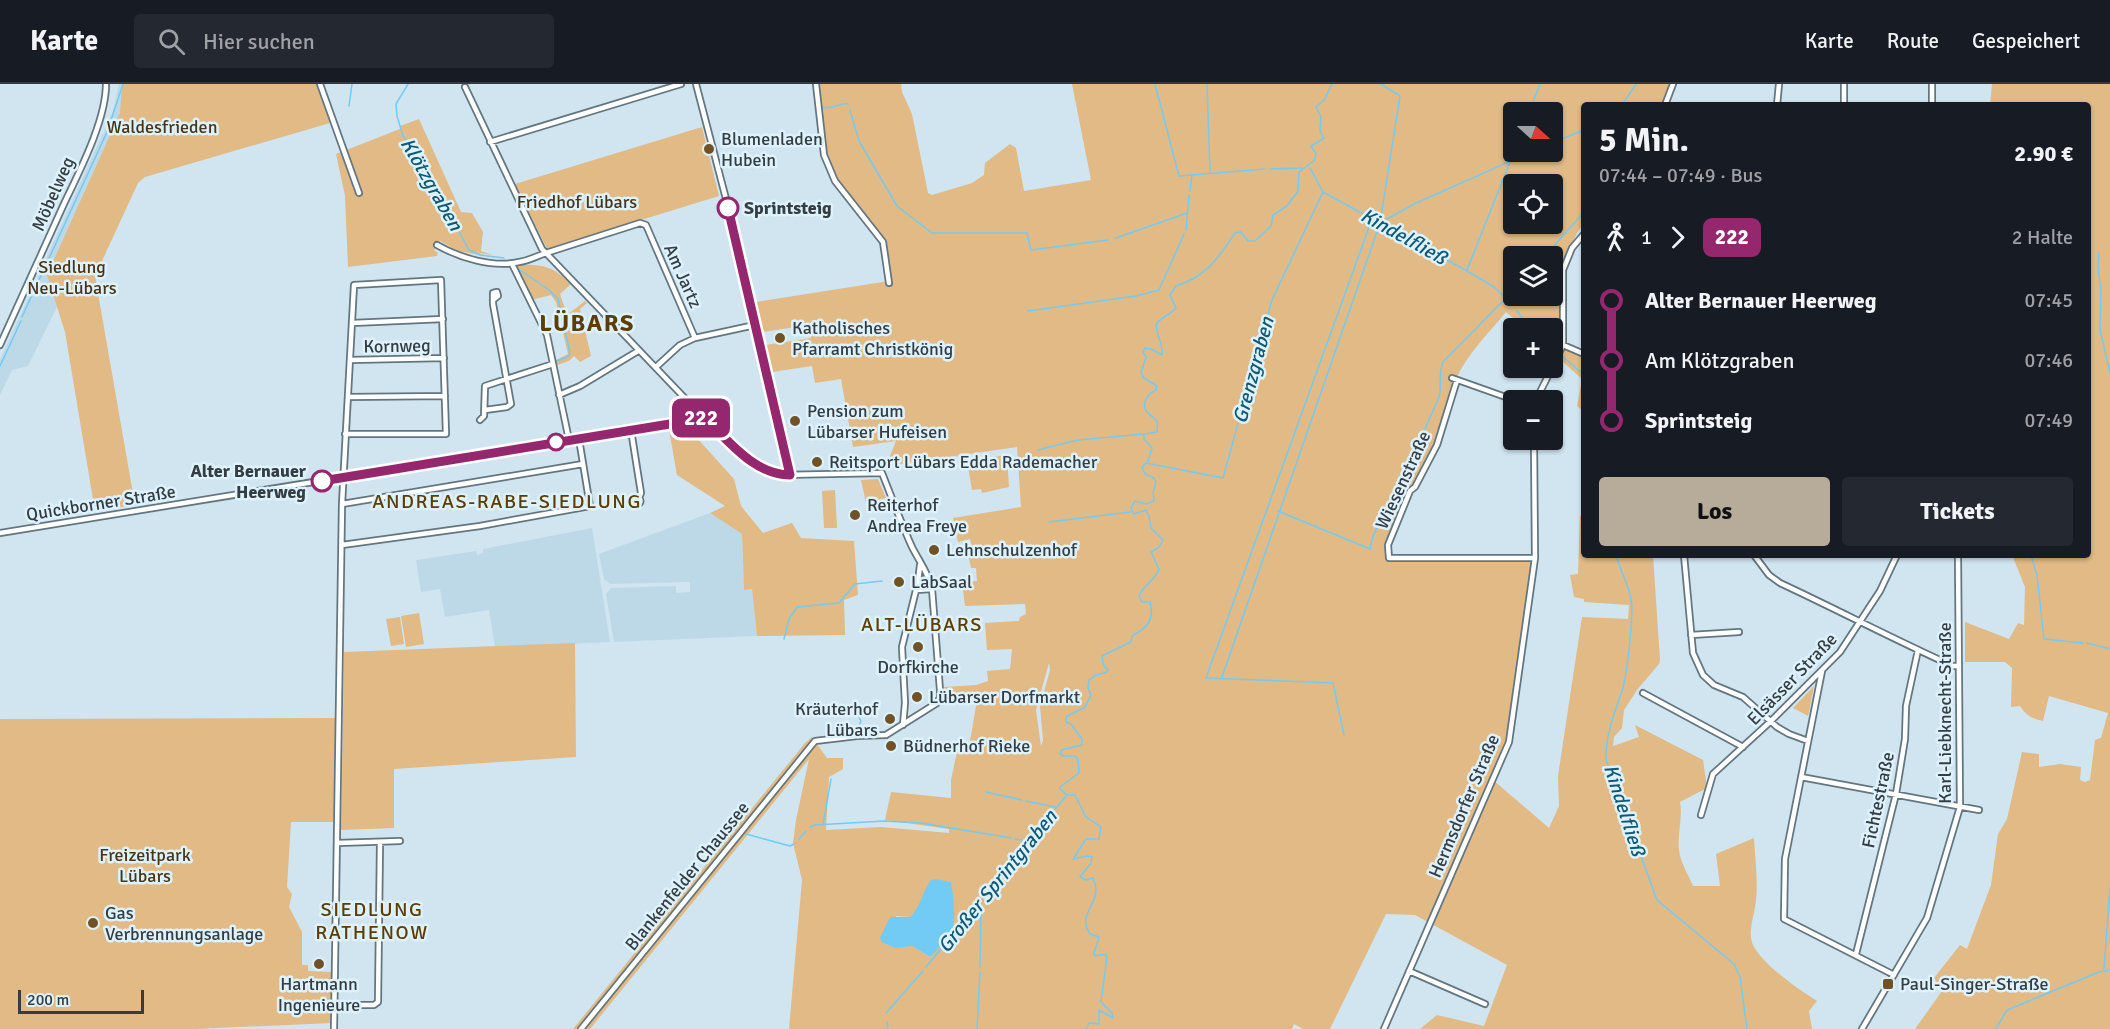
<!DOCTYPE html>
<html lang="de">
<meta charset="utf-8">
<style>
body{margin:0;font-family:Signika,sans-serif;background:#242831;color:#f1f3f6;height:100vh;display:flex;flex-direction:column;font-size:22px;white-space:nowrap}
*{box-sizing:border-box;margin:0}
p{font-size:20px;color:#9ea1a6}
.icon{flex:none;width:33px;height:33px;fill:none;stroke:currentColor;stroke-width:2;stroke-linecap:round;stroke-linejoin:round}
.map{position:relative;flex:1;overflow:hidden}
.sheet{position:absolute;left:1581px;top:18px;width:510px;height:456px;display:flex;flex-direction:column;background:#171b24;border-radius:6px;box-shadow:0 2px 4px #0004}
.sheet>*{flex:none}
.badge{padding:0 12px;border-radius:9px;font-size:21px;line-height:39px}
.needle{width:39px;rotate:111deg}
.tools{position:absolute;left:1503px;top:18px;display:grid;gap:12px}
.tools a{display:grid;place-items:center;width:60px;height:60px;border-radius:6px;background:#171b24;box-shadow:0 2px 4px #0004;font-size:30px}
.scale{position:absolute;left:18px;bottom:15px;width:126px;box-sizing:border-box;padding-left:6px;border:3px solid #353d42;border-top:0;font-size:16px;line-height:21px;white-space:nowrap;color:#353d42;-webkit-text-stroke:4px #ddf2fd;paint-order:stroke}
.map>.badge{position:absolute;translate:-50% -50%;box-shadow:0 0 0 3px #fff}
.legs{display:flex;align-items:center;gap:9px;height:66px;padding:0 18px;font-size:20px}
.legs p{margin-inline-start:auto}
.overview{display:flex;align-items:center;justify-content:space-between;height:102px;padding:0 18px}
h1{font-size:33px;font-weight:700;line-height:45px}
.cta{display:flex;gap:12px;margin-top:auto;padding:12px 18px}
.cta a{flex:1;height:69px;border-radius:6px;background:#b7ab99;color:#111;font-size:24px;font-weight:700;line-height:69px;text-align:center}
.cta a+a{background:#242831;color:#f1f3f6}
ul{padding:0 18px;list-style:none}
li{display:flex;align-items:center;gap:21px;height:60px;font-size:22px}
li i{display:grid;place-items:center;width:9px;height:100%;margin:0 8px;background:currentColor}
li i::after{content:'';width:15px;height:15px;margin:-8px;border:4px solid;border-radius:50%;background:#171b24}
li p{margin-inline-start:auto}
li:first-child i{background:linear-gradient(#0000 50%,currentColor 0)}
li:last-child i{background:linear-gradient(currentColor 50%,#0000 0)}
header{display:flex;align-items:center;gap:36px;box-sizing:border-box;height:84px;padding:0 30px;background:#171b24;border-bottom:2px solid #363941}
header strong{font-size:28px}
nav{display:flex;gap:33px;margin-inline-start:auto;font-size:21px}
.search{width:420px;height:54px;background:#242831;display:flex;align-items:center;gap:15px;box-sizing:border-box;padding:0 21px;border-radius:6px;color:#9ea1a6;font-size:22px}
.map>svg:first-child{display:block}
.built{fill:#bdd9e8}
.green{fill:#e1ba86;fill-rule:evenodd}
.water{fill:#72cbf4}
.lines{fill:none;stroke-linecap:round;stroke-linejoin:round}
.stream{stroke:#72cbf4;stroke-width:1.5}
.minor-casing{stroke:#63767f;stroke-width:8}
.minor{stroke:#fff;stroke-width:4.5}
.line-1-casing{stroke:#fff;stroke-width:14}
.line-1{stroke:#95276e;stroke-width:9}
.poi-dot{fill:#715227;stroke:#ddf2fd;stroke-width:2}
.stop-1-dot{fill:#fff;stroke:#95276e;stroke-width:3}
.labels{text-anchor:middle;stroke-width:5;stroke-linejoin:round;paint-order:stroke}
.park-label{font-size:18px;fill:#493416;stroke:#ddf2fd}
.poi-label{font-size:18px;fill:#353d42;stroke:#ddf2fd;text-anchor:start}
.street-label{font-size:18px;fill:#353d42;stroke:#ddf2fd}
.stop-label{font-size:18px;font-weight:bold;fill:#353d42;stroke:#ddf2fd;text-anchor:start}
.water-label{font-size:20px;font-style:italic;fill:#105874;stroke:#ddf2fd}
.neighbourhood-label{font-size:20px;letter-spacing:1.5px;fill:#5d3d03;stroke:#ddf2fd}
.district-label{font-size:24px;font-weight:bold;letter-spacing:1.5px;fill:#5d3d03;stroke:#ddf2fd}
</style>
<header>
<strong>Karte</strong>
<div class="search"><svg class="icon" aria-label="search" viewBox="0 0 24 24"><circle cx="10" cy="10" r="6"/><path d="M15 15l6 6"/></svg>Hier suchen</div>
<nav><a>Karte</a><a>Route</a><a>Gespeichert</a></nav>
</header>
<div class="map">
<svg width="2110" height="945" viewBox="0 0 2110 945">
<rect width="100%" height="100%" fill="#d0e5f0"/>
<path class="built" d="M 119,0 L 147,0 L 58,221 L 28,282 L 12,286 L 0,311 L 0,276 L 113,27 Z
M 710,429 L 742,450 L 744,506 L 752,505 L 757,552 L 614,558 L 606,510 L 611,504 L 676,502 L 676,509 L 690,508 L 690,498 L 610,500 L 604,495 L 599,470 Z
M 592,444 L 610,558 L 495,563 L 489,526 L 445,533 L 440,505 L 421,508 L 416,476 L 476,467 L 477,471 L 483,469 L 483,465 Z"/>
<path class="green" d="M 122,0 L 316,0 L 330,39 L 145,93 L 138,99 L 95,192 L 135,421 L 95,427 L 65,248 L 47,191 L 120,29 Z
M 818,0 L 901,0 L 902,8 L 912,30 L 928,109 L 932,111 L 972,99 L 984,91 L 985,79 L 1010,60 L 1016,64 L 1024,107 L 1091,96 L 1072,0 L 1670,0 L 1661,21 L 1584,21 L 1584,139 L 1577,149 L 1560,187 L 1560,263 L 1584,272 L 1584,328 L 1577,322 L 1582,295 L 1553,269 L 1552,244 L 1525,244 L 1506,228 C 1489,249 1467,270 1456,295 C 1446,317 1428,397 1409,406 L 1386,461 L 1387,473 L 1535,474 L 1509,658 L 1493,696 L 1549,744 L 1559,722 L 1558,692 L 1582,533 L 1628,535 L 1629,521 L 1584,518 L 1584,515 L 1574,513 L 1570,491 L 1578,490 L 1580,432 L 1584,432 L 1584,471 L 1653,471 L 1660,576 L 1659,580 L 1637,606 L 1624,626 L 1622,644 L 1614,653 L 1613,662 L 1639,653 L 1635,641 L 1703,676 L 1707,704 L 1680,718 C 1683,734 1677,750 1679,766 C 1680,778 1689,792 1693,802 L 1720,802 L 1716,770 L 1754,754 C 1755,776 1759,801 1755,823 C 1753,836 1747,851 1754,863 C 1766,883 1798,905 1817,917 L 1809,927 L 1812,945 L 1420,945 L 1437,931 L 1484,942 L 1507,881 L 1415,831 L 1386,830 L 1330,945 L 1303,945 L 1294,940 L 1292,945 L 789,945 L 802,796 L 793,759 L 796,736 L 809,675 L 590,945 L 573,945 L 805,659 L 812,653 L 827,674 L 843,674 L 843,685 L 829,693 L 826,746 L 881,743 L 949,749 L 949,745 L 885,736 L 891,708 L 951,714 L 951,696 L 958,663 L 969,663 L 977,616 L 945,610 L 944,603 L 976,601 L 988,597 L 987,587 L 1010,585 L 1012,565 L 987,566 L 985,539 L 1019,537 L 1020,533 L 1026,530 L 1025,520 L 965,522 L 962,498 L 977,497 L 976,484 L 971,484 L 969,474 L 974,472 L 970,455 L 958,458 L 953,434 L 1021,423 L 1017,363 L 886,382 L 896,357 L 853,363 L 841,295 L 815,299 L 812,282 L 772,288 L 766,261 L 811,254 L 809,241 L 763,248 L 756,218 L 889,197 L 885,161 L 836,96 L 826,71 ZM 1514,28 L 1552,28 L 1552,68 L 1514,68 ZM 1514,100 L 1552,100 L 1552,140 L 1514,140 ZM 1514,172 L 1552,172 L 1552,212 L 1514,212 L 1513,205 L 1499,218 L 1514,203 ZM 1049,579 L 1050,586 L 1040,622 L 1043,657 L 1041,662 L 1036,626 ZM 931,796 L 951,798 L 953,843 L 930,873 L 912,862 L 895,863 L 896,832 L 910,833 L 917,826 Z
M 1992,0 L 2110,0 L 2110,945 L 1915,945 L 1942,907 L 1934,894 L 1960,861 L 1967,865 L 1991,801 L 1998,750 L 2007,735 L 2022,668 L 2039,670 L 2039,683 L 2060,680 L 2081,683 L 2080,696 L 2085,698 L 2090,696 L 2095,656 L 2101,654 L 2108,629 L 2049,612 L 2043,637 C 2032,635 2026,631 2020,622 L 2011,623 L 2012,588 L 2012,584 L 2005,578 L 1965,578 L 1965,538 L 2009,555 L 2018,539 L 2024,541 L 2025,503 L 2012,471 L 2088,471 L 2088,21 L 1990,21 Z
M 419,35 L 461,128 L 472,129 L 483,148 L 481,167 L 493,171 L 474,168 L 496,174 L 458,167 L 440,157 L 434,166 L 438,169 L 437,172 L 348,183 L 345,112 L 336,70 L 400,45 L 400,42 Z
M 702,43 L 719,112 L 547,165 L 515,100 Z
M 515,181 C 541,180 552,181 571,200 L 560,210 L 567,231 L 585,217 L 587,219 L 580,225 L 591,272 L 580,278 L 574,272 L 569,277 L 554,282 L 554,277 L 568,270 L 556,218 L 551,211 L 531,216 Z
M 687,343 L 734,395 L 741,422 L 763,449 L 792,439 L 801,454 L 854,457 L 858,511 L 844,516 L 845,551 L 757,552 L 752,505 L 744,506 L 742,450 L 710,429 L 725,422 L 677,391 L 669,346 Z
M 1007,371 L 1009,403 L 982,409 L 981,405 L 972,406 L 967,377 Z
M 878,395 L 886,414 L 866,419 L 861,396 Z
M 835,406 L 837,444 L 824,444 L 822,407 Z
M 419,529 L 424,560 L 406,563 L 401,532 Z
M 400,533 L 404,560 L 391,562 L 386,535 Z
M 575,559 L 576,673 L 394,685 L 394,744 L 341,746 L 344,568 Z
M 1814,602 L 1809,628 L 1808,632 L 1793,624 Z
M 337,634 L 335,738 L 291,738 L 287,803 L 292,810 L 289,823 L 302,848 L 302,881 L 308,881 L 308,887 L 332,888 L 332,939 L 194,945 L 0,945 L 0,635 Z"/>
<path class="water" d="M 935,795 L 951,798 C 953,811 956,829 953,842 C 951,853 938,865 930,873 L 912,862 L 895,864 L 882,858 L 880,854 L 890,833 L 910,833 C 921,823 922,808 931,796 Z"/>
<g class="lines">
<path class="stream" d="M 408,0 L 396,20 L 397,32 L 403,52 L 423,81 L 469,166 L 480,171 L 504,174
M 1155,0 L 1179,92 L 1265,85
M 1207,0 L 1210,88
M 1622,21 L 1636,0
M 349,22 L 352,0
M 822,23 C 831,27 840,18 848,20
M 850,26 L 859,57 L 897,122 L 932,149 L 1027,149 L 1031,166 L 1108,156
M 1529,28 L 1540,0
M 1552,59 L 1584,46
M 1310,84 L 1323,108 L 1467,187 L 1494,203 L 1508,216
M 1270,85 L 1302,84
M 1190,107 L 1192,90
M 1380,139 L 1414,120 L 1531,68
M 1186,146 L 1189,111
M 1116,154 L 1187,129
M 2099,169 L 2098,183 L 2101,207 L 2100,246 L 2110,289
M 1545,172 L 1584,128
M 520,186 L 549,206 L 558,215 L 570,269 L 569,272 L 555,278
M 1467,186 L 1514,68
M 1028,227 L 1136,212 L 1159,206 L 1184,150
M 1519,229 L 1517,227 L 1530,244
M 22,233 L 107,48 L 123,0
M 1552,265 L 1556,267
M 1562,272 L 1584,291
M 0,282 L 21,237
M 1038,366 L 1078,356 L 1144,350
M 1146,379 L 1223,394 L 1272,216 L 1323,108
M 1278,427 L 1370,465 L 1373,452 L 1410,379 L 1439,313 C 1442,301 1438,290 1443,278 L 1514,206
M 1049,438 L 1131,428
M 1616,471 C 1620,486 1628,500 1631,515 C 1634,531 1627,588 1623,604 C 1615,627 1605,652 1606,676 L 1657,816 L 1734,880 L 1740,893 L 1747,945
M 2031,471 L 2037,491 L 2044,555 L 2083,559
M 784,555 L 789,535 L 797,523 L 839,519 L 855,500 L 882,497
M 2087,559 L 2110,565
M 1222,593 L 1380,139 L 1400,12 L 1381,0
M 851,650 L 858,644 L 861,637 L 854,624
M 1344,651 L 1333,599 L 1206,594 L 1372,135
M 986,708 L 1022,716
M 1026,717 L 1055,723
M 823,741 L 831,695
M 810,743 L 815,741 L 884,737 L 921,739 L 1011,754
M 746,750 L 790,762 L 794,760
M 799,755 L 806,747
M 1015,755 L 1029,757
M 926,883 L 1066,712
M 980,883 L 981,818
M 2104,885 L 2110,803
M 886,929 L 923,887
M 887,938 L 888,945
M 977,945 L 980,888
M 1086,945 L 1089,939 L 1099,940 L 1099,926 L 1113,934 L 1112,929 L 1101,918 L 1107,873 L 1105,870 L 1095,872 L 1094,869 L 1099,853 L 1090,850 C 1075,828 1105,819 1093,794 L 1086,796 L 1080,793 L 1091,779 L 1092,773 L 1087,772 L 1073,775 L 1086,755 L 1099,755 L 1101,743 L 1086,733 L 1075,711 L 1067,711 L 1060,705 L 1060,703 L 1079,689 L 1078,675 L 1075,672 L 1064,672 L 1060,670 L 1062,666 L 1082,661 L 1082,655 L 1071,640 L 1066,638 L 1066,633 L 1085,623 L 1091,611 L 1088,604 L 1089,596 L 1096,591 L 1107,588 L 1108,586 L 1104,582 L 1102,572 L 1131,558 L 1132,552 C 1147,544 1155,536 1150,518 L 1142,518 L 1139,512 C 1143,501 1155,497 1159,485 L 1151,468 L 1159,463 L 1163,456 L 1151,444 L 1149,432 L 1146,426 L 1134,430 L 1131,424 L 1135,417 L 1146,420 L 1154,417 L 1153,409 L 1156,398 L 1154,394 L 1145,390 L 1142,383 L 1148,377 L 1152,364 L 1144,355 L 1144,350 L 1157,348 C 1157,345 1158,341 1157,338 C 1155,333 1149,331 1146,327 C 1141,319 1149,309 1156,306 L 1157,302 L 1144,294 L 1141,289 L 1146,273 L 1143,268 L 1145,264 L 1151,265 L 1162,271 C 1164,259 1153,245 1157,239 C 1162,233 1171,230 1176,224 L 1170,211 L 1176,202 C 1207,192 1218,174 1235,149 L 1241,148 L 1248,157 L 1255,157 L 1271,142 L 1273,131 L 1287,122 L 1298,107 L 1299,88 L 1314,77 L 1316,70 L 1311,62 L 1324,54 L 1320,47 L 1321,33 L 1316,23 L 1324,16 L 1332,0
M 1996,945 L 2007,926 L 2099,888 L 2110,886"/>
<defs>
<path id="minor" d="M 320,0 L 359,109
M 696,0 L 731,134 L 790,391
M 816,0 L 824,71 L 835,97 L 883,158 L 889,199
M 465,3 L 542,165 L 546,169 L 640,139 L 646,141 L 695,254
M 1665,21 L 1673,0
M 1777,21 L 1779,0
M 1844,21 L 1844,0
M 1932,21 L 1932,0
M 490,58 L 681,0
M 437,161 C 460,174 493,184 519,178 C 528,177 537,172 546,169 L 700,330 L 748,376 L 781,391 L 882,389 C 892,414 901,439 912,463 C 919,477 929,490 932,505 L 940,606 L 940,613 L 937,619 L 886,651 L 857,652 L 815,657 L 581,945
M 512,180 L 547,251 L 569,356
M 352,239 L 443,235
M 0,261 C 21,215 42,168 63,122 C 79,88 106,37 106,0
M 1563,261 L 1584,270
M 350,276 L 444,274
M 656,283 L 680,261 L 695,254 L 755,241
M 1552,283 L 1563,261 L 1563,186 L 1572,164 L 1584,150
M 1452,294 L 1514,316
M 1457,296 L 1437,361 L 1415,403 L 1410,407 L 1388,461 L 1389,474 L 1535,474
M 559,311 L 580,302 L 638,267
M 348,313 L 445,312
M 1536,316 L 1552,284
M 485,326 L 507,323 L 511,320 L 493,220 L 493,209 L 497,208 L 498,212 L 493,216
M 480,336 L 484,332 L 485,302 L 553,280
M 631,346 L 641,409 L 639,414
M633.5 417a3.5 3.5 0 1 1 7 0a3.5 3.5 0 1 1-7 0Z
M 342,420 L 583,380
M 0,449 L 682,338 L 703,333
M 342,461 L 480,442 L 590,422 L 579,355
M 1684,471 L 1693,569 L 1703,591 L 1714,601 L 1743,613 L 1777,643 L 1789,650 L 1808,657
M 1754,471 L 1769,491 L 1780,499 C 1838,526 1895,556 1953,582 L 1959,582
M 916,506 L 932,505
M 1691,551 L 1739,548
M 1822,587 L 1785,775 L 1784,835 L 1894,891
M 1643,609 L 1743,663
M 903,641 L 905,619 L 902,563 L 918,498 L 920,481
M 1801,693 L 1979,726
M 1701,731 L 1713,690 L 1771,637 L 1840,568 L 1880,507 L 1897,471
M 337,759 L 400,757
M 1856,870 L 1896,710 L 1905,655 L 1906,622 L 1918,566
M 1409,887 L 1485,920
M 335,921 L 374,921 L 378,918 L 380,759
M 334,945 L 342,420 L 354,201 L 441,196 L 446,350 L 345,350
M 1384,945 L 1509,658 L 1535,474 L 1534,356
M 1862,945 L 1927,834 L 1960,723 L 1958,471"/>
</defs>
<use href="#minor" class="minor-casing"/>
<use href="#minor" class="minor"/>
</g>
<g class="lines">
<defs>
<path id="line-1" d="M 322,397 L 682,338 L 703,333 C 729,356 752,390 790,391 L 728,124"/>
</defs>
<use href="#line-1" class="line-1-casing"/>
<use href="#line-1" class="line-1"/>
</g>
<g class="poi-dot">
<circle cx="709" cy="65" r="6"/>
<circle cx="780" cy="254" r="6"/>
<circle cx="795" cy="337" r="6"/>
<circle cx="817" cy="378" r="6"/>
<circle cx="855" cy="431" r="6"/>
<circle cx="934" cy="466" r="6"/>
<circle cx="899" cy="498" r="6"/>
<circle cx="918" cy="563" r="6"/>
<circle cx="917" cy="613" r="6"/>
<circle cx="890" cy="635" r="6"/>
<circle cx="891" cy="662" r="6"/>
<circle cx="93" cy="839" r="6"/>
<circle cx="319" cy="880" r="6"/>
<rect x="1882" y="894" width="12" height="12" rx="3"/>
</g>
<g class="stop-1-dot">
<circle cx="728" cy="124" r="10"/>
<circle cx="556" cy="358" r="8"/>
<circle cx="322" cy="397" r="10"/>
</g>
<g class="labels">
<g class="park-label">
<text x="162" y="49">Waldesfrieden</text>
<text x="577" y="124">Friedhof Lübars</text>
<text x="72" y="189">Siedlung<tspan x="72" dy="21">Neu-Lübars</tspan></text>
<text x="145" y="777">Freizeitpark<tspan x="145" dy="21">Lübars</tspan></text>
</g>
<g class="poi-label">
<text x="721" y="61">Blumenladen<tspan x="721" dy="21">Hubein</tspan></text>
<text x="792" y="250">Katholisches<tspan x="792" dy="21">Pfarramt Christkönig</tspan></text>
<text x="807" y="333">Pension zum<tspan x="807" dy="21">Lübarser Hufeisen</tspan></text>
<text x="829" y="384">Reitsport Lübars Edda Rademacher</text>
<text x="867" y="427">Reiterhof<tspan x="867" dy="21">Andrea Freye</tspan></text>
<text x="946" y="472">Lehnschulzenhof</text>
<text x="911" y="504">LabSaal</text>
<text x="918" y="589" text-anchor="middle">Dorfkirche</text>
<text x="929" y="619">Lübarser Dorfmarkt</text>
<text x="878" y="631" text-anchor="end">Kräuterhof<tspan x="878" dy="21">Lübars</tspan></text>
<text x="903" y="668">Büdnerhof Rieke</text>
<text x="105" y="835">Gas<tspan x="105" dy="21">Verbrennungsanlage</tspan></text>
<text x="319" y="906" text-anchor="middle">Hartmann<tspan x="319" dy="21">Ingenieure</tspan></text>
<text x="1900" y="906">Paul-Singer-Straße</text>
</g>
<g class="street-label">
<text transform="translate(53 110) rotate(-66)" y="6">Möbelweg</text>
<text transform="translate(683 192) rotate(66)" y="6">Am Jartz</text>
<text transform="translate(397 262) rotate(-1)" y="6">Kornweg</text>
<text transform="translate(1403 396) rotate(-65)" y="6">Wiesenstraße</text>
<text transform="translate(101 419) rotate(-9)" y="6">Quickborner Straße</text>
<text transform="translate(1792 595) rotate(-46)" y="6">Elsässer Straße</text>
<text transform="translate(1945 629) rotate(-90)" y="6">Karl-Liebknecht-Straße</text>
<text transform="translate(1878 716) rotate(-78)" y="6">Fichtestraße</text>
<text transform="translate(1464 722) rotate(-67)" y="6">Hermsdorfer Straße</text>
<text transform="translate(687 792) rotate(-51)" y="6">Blankenfelder Chaussee</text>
</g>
<g class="stop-label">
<text x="744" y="130">Sprintsteig</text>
<text x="306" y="393" text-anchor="end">Alter Bernauer<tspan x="306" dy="21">Heerweg</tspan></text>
</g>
<g class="water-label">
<text transform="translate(432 100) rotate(60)" y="7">Klötzgraben</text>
<text transform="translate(1404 152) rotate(29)" y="7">Kindelfließ</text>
<text transform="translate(1253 286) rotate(-75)" y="7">Grenzgraben</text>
<text transform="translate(1625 726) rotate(72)" y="7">Kindelfließ</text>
<text transform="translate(997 797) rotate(-51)" y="7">Großer Sprintgraben</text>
</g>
<g class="neighbourhood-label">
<text x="507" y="424">ANDREAS-RABE-SIEDLUNG</text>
<text x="922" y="547">ALT-LÜBARS</text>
<text x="372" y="832">SIEDLUNG<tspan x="372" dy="23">RATHENOW</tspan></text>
</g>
<g class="district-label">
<text x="587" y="247">LÜBARS</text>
</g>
</g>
</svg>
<div class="tools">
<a><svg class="needle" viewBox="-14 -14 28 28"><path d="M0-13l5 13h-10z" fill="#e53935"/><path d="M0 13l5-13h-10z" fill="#9ea1a6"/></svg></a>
<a><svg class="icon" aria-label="locate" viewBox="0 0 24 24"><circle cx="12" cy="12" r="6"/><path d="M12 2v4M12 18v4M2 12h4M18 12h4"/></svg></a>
<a><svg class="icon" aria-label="layers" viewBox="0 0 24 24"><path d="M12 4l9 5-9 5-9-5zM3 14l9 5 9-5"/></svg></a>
<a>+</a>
<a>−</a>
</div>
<div class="scale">200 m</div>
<b class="badge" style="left:701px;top:334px;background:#95276e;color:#fff">222</b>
<section class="sheet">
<div class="overview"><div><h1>5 Min.</h1><p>07:44 – 07:49 · Bus</p></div><b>2.90 €</b></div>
<div class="legs"><svg class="icon" aria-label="walk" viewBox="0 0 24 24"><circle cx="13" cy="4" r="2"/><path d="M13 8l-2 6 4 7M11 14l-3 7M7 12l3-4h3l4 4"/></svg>1<svg class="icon" aria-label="forward" viewBox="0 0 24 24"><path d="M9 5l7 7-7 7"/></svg><b class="badge" style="background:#95276e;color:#fff">222</b><p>2 Halte</p></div>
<ul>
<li><i style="color:#95276e"></i><b>Alter Bernauer Heerweg</b><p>07:45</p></li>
<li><i style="color:#95276e"></i><span>Am Klötzgraben</span><p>07:46</p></li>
<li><i style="color:#95276e"></i><b>Sprintsteig</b><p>07:49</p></li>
</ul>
<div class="cta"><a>Los</a><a>Tickets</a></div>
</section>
</div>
